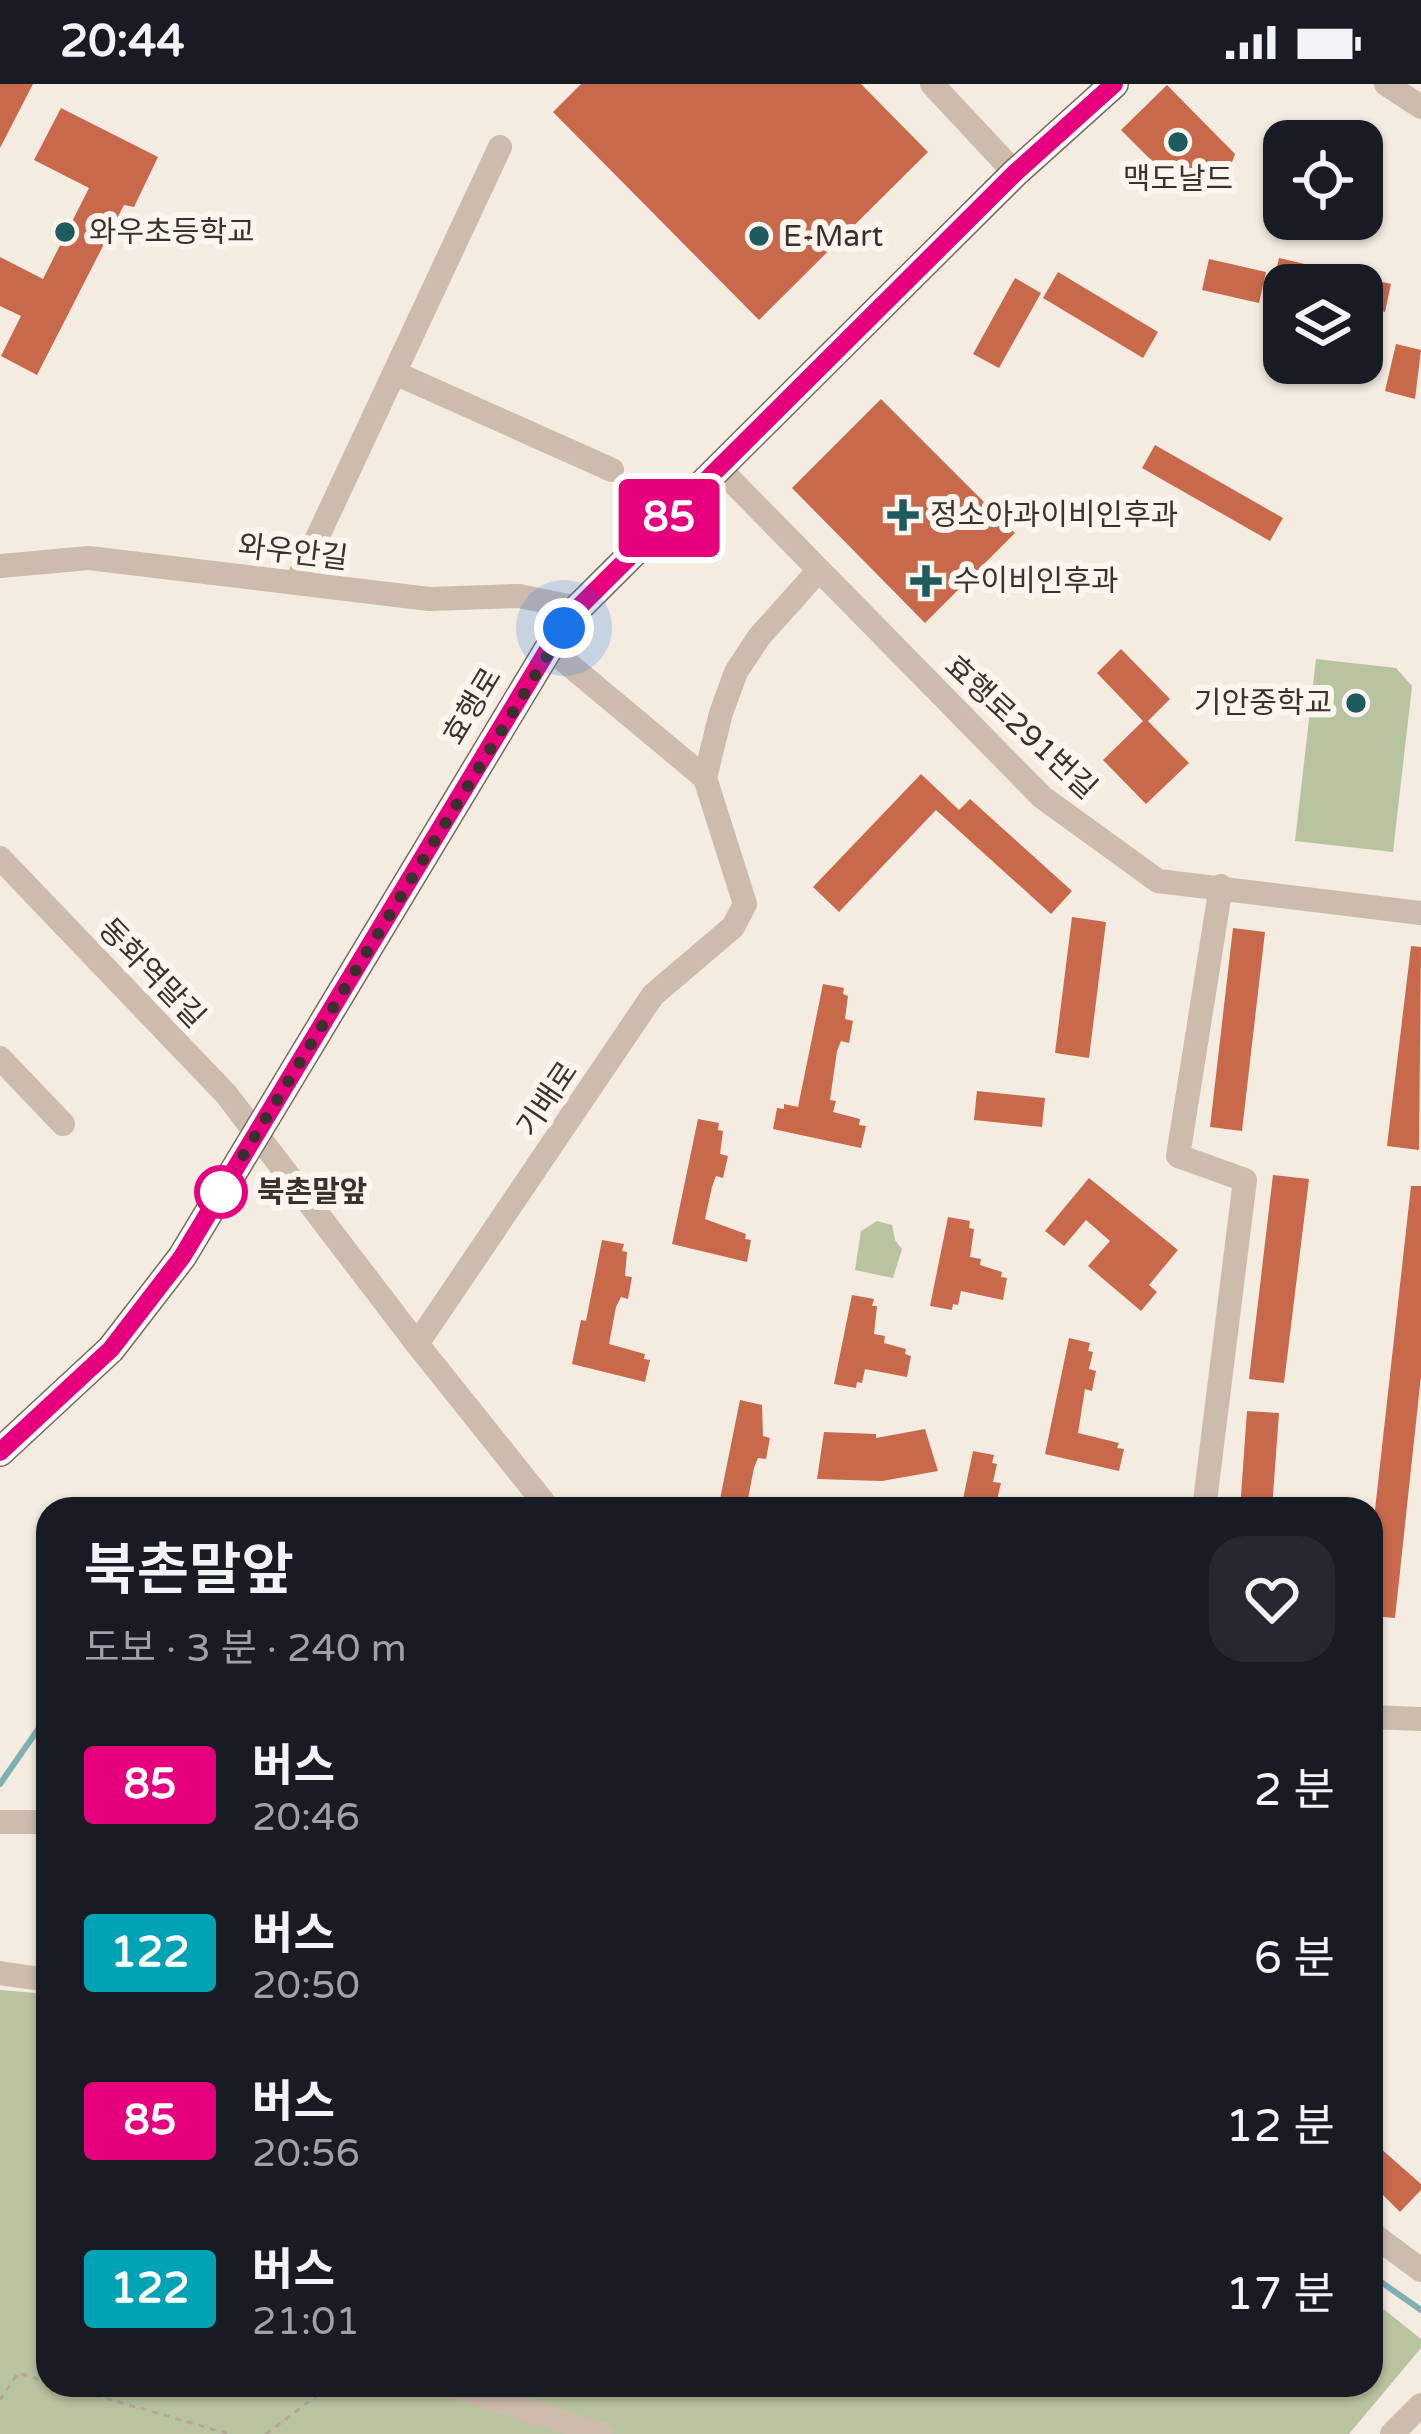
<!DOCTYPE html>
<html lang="ko">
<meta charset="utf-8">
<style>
body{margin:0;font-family:"Varela Round","Noto Sans KR",sans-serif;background:#242831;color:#f1f3f6;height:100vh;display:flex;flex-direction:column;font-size:45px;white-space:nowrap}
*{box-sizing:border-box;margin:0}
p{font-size:39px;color:#9ea1a6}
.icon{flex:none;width:66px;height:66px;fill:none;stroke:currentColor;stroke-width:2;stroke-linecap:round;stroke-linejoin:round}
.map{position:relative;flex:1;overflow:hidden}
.sheet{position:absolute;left:36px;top:1413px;width:1347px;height:900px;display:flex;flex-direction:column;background:#171b24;border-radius:36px;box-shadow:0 3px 9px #0004}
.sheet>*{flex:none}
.badge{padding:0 24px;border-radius:9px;font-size:42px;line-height:78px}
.tools{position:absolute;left:1263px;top:36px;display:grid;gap:24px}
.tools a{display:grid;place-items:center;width:120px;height:120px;border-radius:24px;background:#171b24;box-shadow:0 3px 9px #0004;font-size:60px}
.you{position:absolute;width:60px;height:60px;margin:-30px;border:9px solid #fff;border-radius:50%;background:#1a73e8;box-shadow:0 0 0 18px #1a73e833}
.map>.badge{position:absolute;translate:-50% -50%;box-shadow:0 0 0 6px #fff}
.round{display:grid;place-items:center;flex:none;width:126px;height:126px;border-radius:36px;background:#242831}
.headline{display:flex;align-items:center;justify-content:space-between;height:204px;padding:0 48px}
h1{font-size:57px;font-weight:600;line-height:90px}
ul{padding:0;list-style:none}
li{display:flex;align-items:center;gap:36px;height:168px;padding:0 48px}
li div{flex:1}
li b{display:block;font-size:45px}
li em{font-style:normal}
li .badge{min-width:132px;font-weight:700;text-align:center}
.status{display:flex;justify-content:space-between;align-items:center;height:84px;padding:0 60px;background:#171b24;direction:ltr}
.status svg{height:33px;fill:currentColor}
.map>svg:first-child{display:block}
.green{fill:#b8c4a0}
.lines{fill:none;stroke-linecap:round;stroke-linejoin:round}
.stream{stroke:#7fb0b2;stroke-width:6}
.building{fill:#c8694b}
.path{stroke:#b9a596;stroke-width:3;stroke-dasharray:6 6;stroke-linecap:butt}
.minor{stroke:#cdbbac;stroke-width:24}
.major{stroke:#7d675c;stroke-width:30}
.line-casing{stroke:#fff;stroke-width:27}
.line{stroke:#e6007e;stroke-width:18}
.walk{stroke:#3b302b;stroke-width:12;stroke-dasharray:0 21.6}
.poi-dot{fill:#1f5a5e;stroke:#fbf5ee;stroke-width:4.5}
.stop-dot{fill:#fff;stroke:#e6007e;stroke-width:6}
.labels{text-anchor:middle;stroke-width:12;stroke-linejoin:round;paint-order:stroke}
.poi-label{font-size:30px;fill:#3b302b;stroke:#fbf5ee;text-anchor:start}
.street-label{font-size:30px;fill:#3b302b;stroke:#fbf5ee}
.stop-label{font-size:30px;font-weight:bold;fill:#3b302b;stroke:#fbf5ee;text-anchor:start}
</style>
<div class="status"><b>20:44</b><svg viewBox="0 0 49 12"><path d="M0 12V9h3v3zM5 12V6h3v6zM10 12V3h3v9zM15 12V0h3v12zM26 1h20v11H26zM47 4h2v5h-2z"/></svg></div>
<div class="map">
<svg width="1421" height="2350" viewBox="0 0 1421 2350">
<rect width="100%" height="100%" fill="#f4ebe1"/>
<path class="green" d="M 1316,575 L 1396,584 L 1412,602 L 1393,768 L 1295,757 Z
M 877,1137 L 892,1141 L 895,1156 L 902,1165 L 893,1194 L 855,1186 L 861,1147 Z
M 0,1906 L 48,1910 L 48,2301 L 1371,2301 L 1371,2215 L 1421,2255 L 1421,2264 L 1349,2350 L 0,2350 Z"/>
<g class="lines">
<path class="stream" d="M 0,1700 L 48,1631
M 1371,2191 L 1421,2226"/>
</g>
<path class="building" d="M 0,0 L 33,0 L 0,64 Z
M 581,0 L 861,0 L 928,68 L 759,236 L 553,28 Z
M 1167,1 L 1235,70 L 1228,89 L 1202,111 L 1177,102 L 1121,46 Z
M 61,24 L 158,73 L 134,123 L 124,121 L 37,291 L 1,272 L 21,232 L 0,222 L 0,173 L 43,195 L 89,104 L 34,76 Z
M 1279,174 L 1391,200 L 1385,228 L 1362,223 L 1362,201 L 1273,201 Z
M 1209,175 L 1266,188 L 1259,219 L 1202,206 Z
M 1058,188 L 1158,248 L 1143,274 L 1043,214 Z
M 1015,194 L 1041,209 L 999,284 L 973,270 Z
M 1396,260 L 1421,266 L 1415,315 L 1385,307 Z
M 881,315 L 1015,449 L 925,539 L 792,404 Z
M 1155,361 L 1283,434 L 1270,457 L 1142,384 Z
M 1121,565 L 1170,615 L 1148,637 L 1189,679 L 1146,720 L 1103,676 L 1143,637 L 1097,589 Z
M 921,690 L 959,726 L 970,715 L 1072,807 L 1051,830 L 936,726 L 839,828 L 813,803 Z
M 1072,833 L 1106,838 L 1089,974 L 1055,969 Z
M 1233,844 L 1265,848 L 1242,1047 L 1210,1043 Z
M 1411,862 L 1421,863 L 1419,1066 L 1387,1062 Z
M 823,900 L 844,904 L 843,910 L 848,912 L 845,935 L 853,937 L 849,959 L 841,957 L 837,967 L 830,1016 L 836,1017 L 833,1028 L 860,1035 L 859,1041 L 866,1042 L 861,1064 L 773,1045 L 777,1024 L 784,1025 L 784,1020 L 798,1023 Z
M 977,1007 L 1045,1014 L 1042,1043 L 974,1036 Z
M 698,1035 L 719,1039 L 718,1046 L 723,1047 L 720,1070 L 728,1072 L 723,1094 L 716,1092 L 712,1103 L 705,1135 L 746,1150 L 745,1155 L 751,1156 L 747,1178 L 672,1160 Z
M 1273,1091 L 1309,1095 L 1284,1299 L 1249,1295 Z
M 1089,1094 L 1178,1166 L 1149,1201 L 1157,1208 L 1141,1227 L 1088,1182 L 1110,1157 L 1086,1136 L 1064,1162 L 1045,1147 Z
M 1411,1102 L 1421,1102 L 1421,1292 L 1395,1534 L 1371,1532 L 1371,1462 Z
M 948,1133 L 970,1137 L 969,1144 L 974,1145 L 970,1173 L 981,1175 L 980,1181 L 1002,1188 L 1001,1193 L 1007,1194 L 1003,1216 L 961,1207 L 958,1221 L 953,1220 L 952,1226 L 930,1222 Z
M 602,1156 L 624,1160 L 622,1167 L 627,1168 L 625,1192 L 632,1193 L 628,1215 L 621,1213 L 616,1223 L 609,1260 L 645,1270 L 644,1275 L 650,1276 L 645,1298 L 572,1280 L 581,1236 L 586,1237 Z
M 852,1211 L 874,1215 L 872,1222 L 877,1222 L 874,1250 L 885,1252 L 884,1259 L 906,1265 L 905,1270 L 911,1272 L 907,1293 L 865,1285 L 862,1299 L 857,1298 L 856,1304 L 834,1300 Z
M 1069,1254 L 1090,1259 L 1088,1267 L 1093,1268 L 1089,1285 L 1096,1287 L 1092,1307 L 1085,1305 L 1078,1349 L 1119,1359 L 1117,1364 L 1124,1365 L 1119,1387 L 1045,1370 Z
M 740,1316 L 762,1321 L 763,1352 L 770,1354 L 766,1375 L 758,1374 L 754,1384 L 746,1425 L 718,1425 Z
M 1247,1327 L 1279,1329 L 1272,1425 L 1240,1425 Z
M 925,1345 L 938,1387 L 882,1397 L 817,1395 L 824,1348 L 876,1350 L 876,1354 Z
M 973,1367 L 994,1371 L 992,1379 L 997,1380 L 993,1398 L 1001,1399 L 996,1420 L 989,1418 L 988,1425 L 961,1425 Z
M 1371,2056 L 1421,2100 L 1421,2106 L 1400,2128 L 1371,2099 Z"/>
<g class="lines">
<path class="path" d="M 60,2301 L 229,2350
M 0,2316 L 18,2289 L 48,2298
M 266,2350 L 331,2301"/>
<path class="minor" d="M 932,0 L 1015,89
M 1386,0 L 1421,23
M 395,289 L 612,386
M 719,384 L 1042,713 L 1158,797 L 1421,829
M 0,482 L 89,474 L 429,515 L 519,512 L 578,524
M 296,499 L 500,63
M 549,564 L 705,694
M 0,774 L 226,1010 L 417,1260 L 549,1425
M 0,974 L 63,1040
M 417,1260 L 653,911 L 733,843 L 745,820 L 705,694 L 721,629 L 736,588 L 759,553 L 819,486
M 1204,1425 L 1245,1096 L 1178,1072 L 1221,802
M 1371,1633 L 1421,1635
M 0,1738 L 48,1738
M 0,1889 L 48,1896
M 1371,2149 L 1421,2186
M 454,2302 L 601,2350
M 1392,2350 L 1421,2321"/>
<path class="major" d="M 0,1368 L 111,1265 L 182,1173 L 549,564 L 578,524 L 1015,89 L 1114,0"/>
</g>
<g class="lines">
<defs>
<path id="line" d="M 0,1368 L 111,1265 L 182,1173 L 549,564 L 578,524 L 1015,89 L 1114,0"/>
</defs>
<use href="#line" class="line-casing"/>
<use href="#line" class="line"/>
<path class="walk" d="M 221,1108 L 564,544"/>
</g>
<g class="poi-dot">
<circle cx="1178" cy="58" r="12"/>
<circle cx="65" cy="148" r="12"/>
<circle cx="759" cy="152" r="12"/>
<path d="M897 413h12v12h12v12h-12v12h-12v-12h-12v-12h12z"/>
<path d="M920 479h12v12h12v12h-12v12h-12v-12h-12v-12h12z"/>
<circle cx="1356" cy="619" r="12"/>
</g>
<circle class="stop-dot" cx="221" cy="1108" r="24"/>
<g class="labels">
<g class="poi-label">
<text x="1178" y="105" text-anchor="middle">맥도날드</text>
<text x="89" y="158">와우초등학교</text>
<text x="783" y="162">E-Mart</text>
<text x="930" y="441">정소아과이비인후과</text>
<text x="953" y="507">수이비인후과</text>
<text x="1332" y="629" text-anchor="end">기안중학교</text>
</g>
<g class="street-label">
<text transform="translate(293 468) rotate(7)" y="10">와우안길</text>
<text transform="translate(472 622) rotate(-59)" y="10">효행로</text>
<text transform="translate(1021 643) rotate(43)" y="10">효행로291번길</text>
<text transform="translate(152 889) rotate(46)" y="10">동화역말길</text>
<text transform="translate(547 1015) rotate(-56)" y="10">기배로</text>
</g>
<g class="stop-label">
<text x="257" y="1118">북촌말앞</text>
</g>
</g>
</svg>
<div class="tools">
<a><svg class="icon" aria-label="locate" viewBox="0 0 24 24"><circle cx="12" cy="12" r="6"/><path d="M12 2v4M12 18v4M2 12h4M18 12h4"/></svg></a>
<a><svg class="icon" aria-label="layers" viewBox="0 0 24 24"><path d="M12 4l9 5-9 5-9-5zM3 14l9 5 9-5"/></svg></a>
</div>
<div class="you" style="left:564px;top:544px"></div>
<b class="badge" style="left:669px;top:434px;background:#e6007e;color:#fff">85</b>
<section class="sheet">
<div class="headline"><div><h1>북촌말앞</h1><p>도보 · 3 분 · 240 m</p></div><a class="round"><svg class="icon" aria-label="heart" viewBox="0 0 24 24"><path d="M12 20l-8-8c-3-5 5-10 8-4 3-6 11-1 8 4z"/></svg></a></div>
<ul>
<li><span class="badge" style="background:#e6007e;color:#fff">85</span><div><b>버스</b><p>20:46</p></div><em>2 분</em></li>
<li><span class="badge" style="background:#00a3b4;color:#fff">122</span><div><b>버스</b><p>20:50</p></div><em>6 분</em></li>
<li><span class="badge" style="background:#e6007e;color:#fff">85</span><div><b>버스</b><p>20:56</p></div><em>12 분</em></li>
<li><span class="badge" style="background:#00a3b4;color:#fff">122</span><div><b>버스</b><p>21:01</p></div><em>17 분</em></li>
</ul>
</section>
</div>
